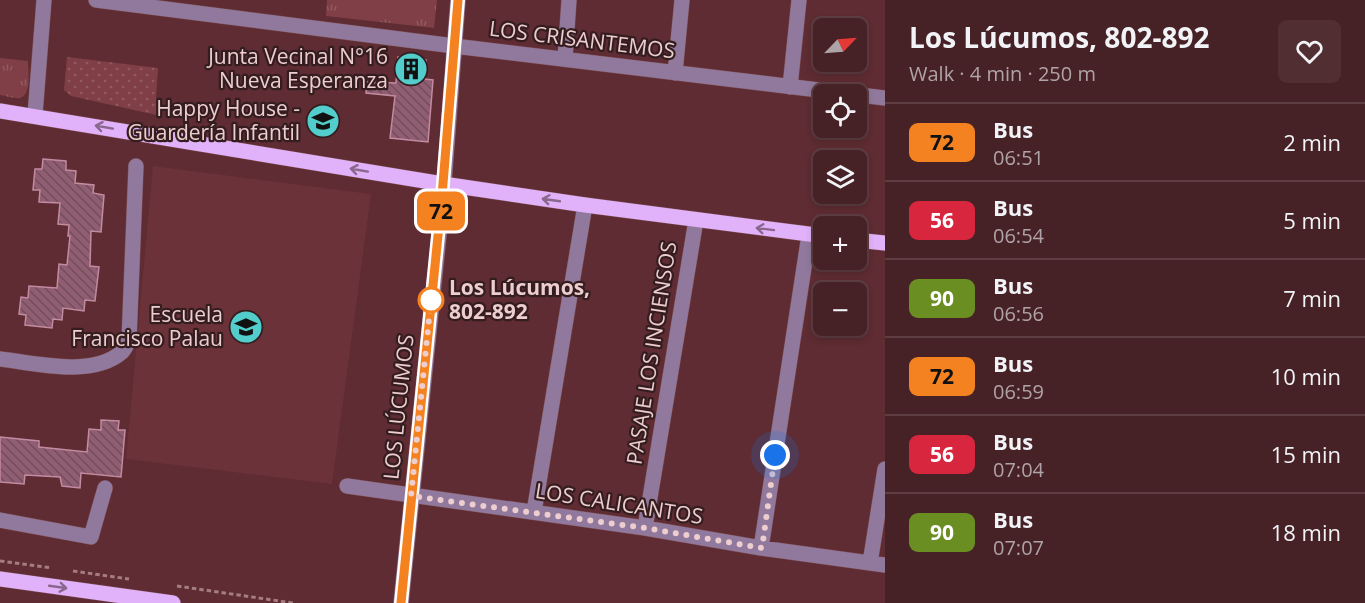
<!DOCTYPE html>
<meta charset="utf-8">
<style>
body{margin:0;font-family:"Open Sans",sans-serif;background:#502e32;color:#f1f3f6;height:100vh;display:flex;flex-direction:column;font-size:22px;white-space:nowrap}
*{box-sizing:border-box;margin:0}
p{font-size:20px;color:#b0a3a7}
.icon{flex:none;width:33px;height:33px;fill:none;stroke:currentColor;stroke-width:2;stroke-linecap:round;stroke-linejoin:round}
.map{position:relative;flex:1;overflow:hidden}
.details{display:flex;flex-direction:column;background:#462126;width:480px}
.details>*{flex:none}
.badge{padding:0 12px;border-radius:9px;font-size:21px;line-height:39px}
.needle{width:39px;rotate:65deg}
.tools{position:absolute;left:813px;top:18px;display:grid;gap:12px}
.tools a{display:grid;place-items:center;width:54px;height:54px;border-radius:9px;background:#462126;box-shadow:0 3px 9px #0003,0 0 0 2px #5e3e43;font-size:30px}
.you{position:absolute;width:30px;height:30px;margin:-15px;border:4px solid #fff;border-radius:50%;background:#1a73e8;box-shadow:0 0 0 9px #1a73e833}
.map>.badge{position:absolute;translate:-50% -50%;box-shadow:0 0 0 3px #fff}
.round{display:grid;place-items:center;flex:none;width:63px;height:63px;border-radius:9px;background:#502e32}
.overview{display:flex;align-items:center;justify-content:space-between;height:102px;padding:0 24px}
h1{font-size:28px;font-weight:700;line-height:45px}
ul{padding:0;list-style:none}
li{display:flex;align-items:center;gap:18px;height:78px;padding:0 24px;border-top:2px solid #5e3e43}
li div{flex:1}
li b{display:block;font-size:22px}
li em{font-style:normal}
li .badge{min-width:66px;font-weight:700;text-align:center}
main{display:flex;flex:1;min-height:0}
.map>svg:first-child{display:block}
.built{fill:#6c3239}
.grass{fill:url(#grass-dots)}
.park{fill:url(#park-tufts)}
.garden{fill:#803f47}
.building{fill:url(#building-back-hatch);stroke:#c28ba1;stroke-width:1.5}
.lines{fill:none;stroke-linecap:round;stroke-linejoin:round}
.minor-casing{stroke:#7b4c51;stroke-width:16}
.major-casing{stroke:#7b4c51;stroke-width:16}
.path{stroke:#a57c80;stroke-width:3;stroke-dasharray:4.5 3;stroke-linecap:butt}
.minor{stroke:#90799c;stroke-width:15}
.major{stroke:#e1b1fa;stroke-width:15}
.oneway{stroke:#8a678c}
.line-casing{stroke:#fff;stroke-width:14}
.line{stroke:#f58220;stroke-width:9}
.walk{stroke:#edcdce;stroke-width:6;stroke-dasharray:0 10.8}
.stop-dot{fill:#fff;stroke:#f58220;stroke-width:3}
.labels{text-anchor:middle;stroke-width:4.5;stroke-linejoin:round;paint-order:stroke}
.street-label{font-size:21px;fill:#edcdce;stroke:#341d1f}
.poi-label{font-size:21px;fill:#edcdce;stroke:#341d1f;text-anchor:end}
.stop-label{font-size:21px;font-weight:bold;fill:#edcdce;stroke:#341d1f;text-anchor:start}
</style>
<main>
<div class="map">
<svg width="885" height="603" viewBox="0 0 885 603">
<defs>
<pattern id="grass-dots" width="8" height="8" patternUnits="userSpaceOnUse" patternTransform="scale(1.5)"><rect width="8" height="8" fill="#803f47"/><path d="M2 2h.1M6 6h.1" fill="none" stroke="#925a60" stroke-width="1.8" stroke-linecap="round"/></pattern>
<pattern id="park-tufts" width="24" height="20" patternUnits="userSpaceOnUse" patternTransform="scale(1.5)"><rect width="24" height="20" fill="#803f47"/><path d="M3 7l-1-3M5 7V3M7 7l1-3M15 17l-1-3M17 17v-4M19 17l1-3" fill="none" stroke="#925a60"/></pattern>
<pattern id="building-back-hatch" width="6" height="6" patternUnits="userSpaceOnUse" patternTransform="scale(1.5)"><rect width="6" height="6" fill="#915d72"/><path d="M-1 5l2 2M0 0l6 6M5-1l2 2" fill="none" stroke="#704f5b"/></pattern>
</defs>
<rect width="100%" height="100%" fill="#5e2c32"/>
<path class="built" d="M 153,166 L 371,194 L 332,484 L 126,459 Z"/>
<path class="grass" d="M 67,57 L 158,68 L 156,98 L 161,99 L 161,116 L 71,96 L 64,90 Z"/>
<path class="park" d="M 327,0 L 437,0 L 434,28 L 326,16 Z
M 0,58 L 28,61 C 28,70 32,95 20,98 C 15,99 6,96 0,95 Z"/>
<path class="garden" d="M 343,0 L 422,0 L 421,18 L 342,10 Z"/>
<path class="building" d="M 398,57 L 426,60 L 425,79 L 433,80 L 428,142 L 390,138 L 395,96 L 366,93 L 367,82 L 396,83 Z
M 43,159 L 66,161 L 66,170 L 76,171 L 75,183 L 94,185 L 93,193 L 104,195 L 101,232 L 91,231 L 90,266 L 99,267 L 95,301 L 85,300 L 84,311 L 63,308 L 62,320 L 53,319 L 52,328 L 25,325 L 26,315 L 19,314 L 21,297 L 28,298 L 29,286 L 57,288 L 59,264 L 67,265 L 70,236 L 68,236 L 69,225 L 58,224 L 60,203 L 39,202 L 40,190 L 33,190 L 35,169 L 42,169 Z
M 101,420 L 119,421 L 118,430 L 125,430 L 121,477 L 81,473 L 80,488 L 62,486 L 60,477 L 25,475 L 24,484 L 0,482 L 0,437 L 39,441 L 39,447 L 87,452 L 89,429 L 101,430 Z"/>
<g class="lines">
<defs>
<path id="minor" d="M 96,0 L 454,46 L 885,98
M 565,59 L 569,0
M 675,73 L 682,0
M 790,87 L 799,0
M 35,115 L 44,0
M 0,359 C 35,363 92,378 122,352 C 125,349 127,344 129,340 L 136,166
M 347,486 L 645,528 L 761,548 L 885,565
M 534,512 L 585,205
M 0,520 L 91,537 L 105,488
M 645,528 L 696,220
M 761,548 L 809,235
M 870,563 L 885,469
M 401,603 L 443,196 L 458,0"/>
<path id="major" d="M 0,111 L 443,184 L 585,205 L 824,236
M 856,240 L 885,243
M 0,579 L 173,603"/>
</defs>
<use href="#minor" class="minor-casing"/>
<use href="#major" class="major-casing"/>
<path class="path" d="M 0,561 L 52,568
M 73,571 L 129,579
M 177,586 L 293,603"/>
<use href="#minor" class="minor"/>
<use href="#major" class="major"/>
</g>
<defs><path id="oneway-shaft" d="M-6 0H5M1.5-3L5.5 0L1.5 3" fill="none" stroke-width="1.6" stroke-linecap="round" stroke-linejoin="round" transform="scale(1.5)"/></defs>
<g class="oneway">
<use href="#oneway-shaft" transform="translate(104 127) rotate(-170)"/>
<use href="#oneway-shaft" transform="translate(359 170) rotate(-170)"/>
<use href="#oneway-shaft" transform="translate(551 200) rotate(-172)"/>
<use href="#oneway-shaft" transform="translate(765 229) rotate(-173)"/>
<use href="#oneway-shaft" transform="translate(58 587) rotate(8)"/>
</g>
<g class="lines">
<defs>
<path id="line" d="M 401,603 L 442,196 L 458,0"/>
</defs>
<use href="#line" class="line-casing"/>
<use href="#line" class="line"/>
<path class="walk" d="M 431,300 L 411,496 L 645,528 L 762,548 L 775,455"/>
</g>
<defs>
<symbol id="building-disc" viewBox="-11 -11 22 22"><circle r="9.5" fill="#53cdcb" stroke="#341d1f"/><path d="M-4-6H4V6H1V3H-1V6H-4ZM-2.5-4.3h1.7v1.8h-1.7ZM.8-4.3h1.7v1.8H.8ZM-2.5-1h1.7V.8h-1.7ZM.8-1h1.7V.8H.8Z" fill="#111"/></symbol>
<symbol id="school-disc" viewBox="-11 -11 22 22"><circle r="9.5" fill="#53cdcb" stroke="#341d1f"/><path d="M0-5L7-2L0 1L-7-2ZM-4 1L0 2.5L4 1V4Q0 6-4 4Z" fill="#111"/></symbol>
</defs>
<g fill-rule="evenodd">
<use href="#building-disc" x="392" y="50" width="38" height="38"/>
<use href="#school-disc" x="304" y="102" width="38" height="38"/>
<use href="#school-disc" x="227" y="308" width="38" height="38"/>
</g>
<circle class="stop-dot" cx="431" cy="300" r="12"/>
<g class="labels">
<g class="street-label">
<text transform="translate(582 40) rotate(7)" y="7">LOS CRISANTEMOS</text>
<text transform="translate(652 353) rotate(-81)" y="7">PASAJE LOS INCIENSOS</text>
<text transform="translate(399 407) rotate(-84)" y="7">LOS LÚCUMOS</text>
<text transform="translate(619 504) rotate(9)" y="7">LOS CALICANTOS</text>
</g>
<g class="poi-label">
<text x="388" y="64">Junta Vecinal N°16<tspan x="388" dy="24">Nueva Esperanza</tspan></text>
<text x="300" y="116">Happy House -<tspan x="300" dy="24">Guardería Infantil</tspan></text>
<text x="223" y="322">Escuela<tspan x="223" dy="24">Francisco Palau</tspan></text>
</g>
<g class="stop-label">
<text x="449" y="295">Los Lúcumos,<tspan x="449" dy="24">802-892</tspan></text>
</g>
</g>
</svg>
<div class="tools">
<a><svg class="needle" viewBox="-14 -14 28 28"><path d="M0-13l5 13h-10z" fill="#e53935"/><path d="M0 13l5-13h-10z" fill="#b0a3a7"/></svg></a>
<a><svg class="icon" aria-label="locate" viewBox="0 0 24 24"><circle cx="12" cy="12" r="6"/><path d="M12 2v4M12 18v4M2 12h4M18 12h4"/></svg></a>
<a><svg class="icon" aria-label="layers" viewBox="0 0 24 24"><path d="M12 4l9 5-9 5-9-5zM3 14l9 5 9-5"/></svg></a>
<a>+</a>
<a>−</a>
</div>
<div class="you" style="left:775px;top:455px"></div>
<b class="badge" style="left:441px;top:211px;background:#f58220;color:#111">72</b>
</div>
<section class="details">
<div class="overview"><div><h1>Los Lúcumos, 802-892</h1><p>Walk · 4 min · 250 m</p></div><a class="round"><svg class="icon" aria-label="heart" viewBox="0 0 24 24"><path d="M12 20l-8-8c-3-5 5-10 8-4 3-6 11-1 8 4z"/></svg></a></div>
<ul>
<li><span class="badge" style="background:#f58220;color:#111">72</span><div><b>Bus</b><p>06:51</p></div><em>2 min</em></li>
<li><span class="badge" style="background:#d7263d;color:#fff">56</span><div><b>Bus</b><p>06:54</p></div><em>5 min</em></li>
<li><span class="badge" style="background:#6b8e23;color:#fff">90</span><div><b>Bus</b><p>06:56</p></div><em>7 min</em></li>
<li><span class="badge" style="background:#f58220;color:#111">72</span><div><b>Bus</b><p>06:59</p></div><em>10 min</em></li>
<li><span class="badge" style="background:#d7263d;color:#fff">56</span><div><b>Bus</b><p>07:04</p></div><em>15 min</em></li>
<li><span class="badge" style="background:#6b8e23;color:#fff">90</span><div><b>Bus</b><p>07:07</p></div><em>18 min</em></li>
</ul>
</section>
</main>
